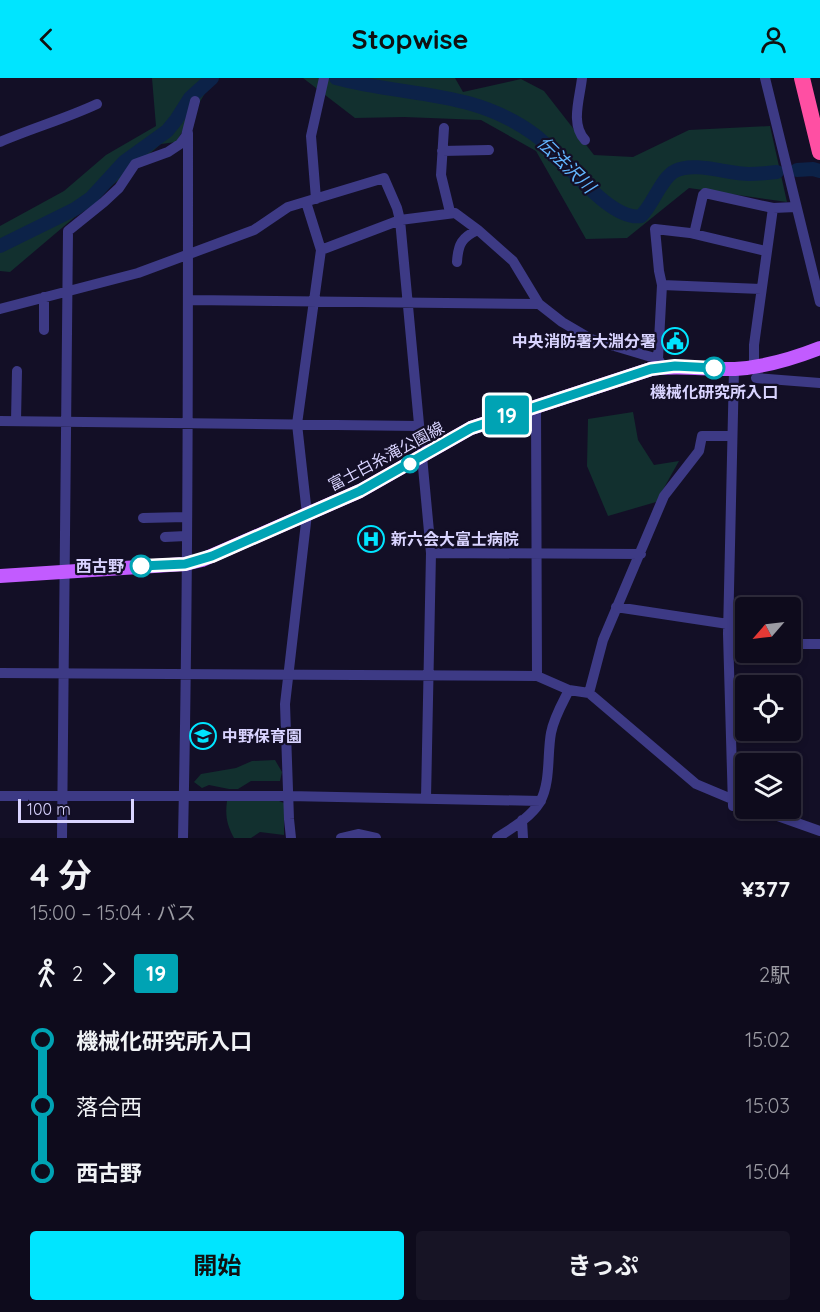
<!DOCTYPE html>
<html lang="ja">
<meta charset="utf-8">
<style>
body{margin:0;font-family:Quicksand,"Noto Sans JP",sans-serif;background:#171425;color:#f1f3f6;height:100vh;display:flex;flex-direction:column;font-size:22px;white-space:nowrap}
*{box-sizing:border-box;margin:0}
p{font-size:20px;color:#9b9ba3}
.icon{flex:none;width:33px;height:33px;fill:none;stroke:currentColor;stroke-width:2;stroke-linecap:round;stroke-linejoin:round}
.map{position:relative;height:760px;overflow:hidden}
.drawer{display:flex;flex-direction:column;background:#0e0b1c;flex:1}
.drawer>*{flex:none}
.badge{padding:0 12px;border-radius:4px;font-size:21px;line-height:39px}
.needle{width:39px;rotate:242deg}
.tools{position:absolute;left:735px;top:519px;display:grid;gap:12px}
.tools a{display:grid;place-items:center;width:66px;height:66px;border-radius:6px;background:#0e0b1c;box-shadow:0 3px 9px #0003,0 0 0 2px #2e2b3b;font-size:30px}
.scale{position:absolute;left:18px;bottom:15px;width:116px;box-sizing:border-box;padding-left:6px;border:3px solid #d9d4ff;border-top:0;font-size:16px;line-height:21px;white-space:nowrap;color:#d9d4ff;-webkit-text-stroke:4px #130f26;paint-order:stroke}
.map>.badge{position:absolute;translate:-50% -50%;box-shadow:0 0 0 3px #fff}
.legs{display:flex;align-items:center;gap:9px;height:66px;padding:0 30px;font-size:20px}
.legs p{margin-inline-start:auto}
.head{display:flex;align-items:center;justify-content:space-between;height:102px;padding:0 30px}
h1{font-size:33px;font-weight:700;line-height:45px}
.primary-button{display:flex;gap:12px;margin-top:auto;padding:12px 30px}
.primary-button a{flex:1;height:69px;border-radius:6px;background:#00e5ff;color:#111;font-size:24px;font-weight:700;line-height:69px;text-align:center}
.primary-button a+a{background:#171425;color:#f1f3f6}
ul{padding:0 30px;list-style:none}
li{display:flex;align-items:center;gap:21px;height:66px;font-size:22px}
li i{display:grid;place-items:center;width:9px;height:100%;margin:0 8px;background:currentColor}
li i::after{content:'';width:15px;height:15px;margin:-8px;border:4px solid;border-radius:50%;background:#0e0b1c}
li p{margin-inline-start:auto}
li:first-child i{background:linear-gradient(#0000 50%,currentColor 0)}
li:last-child i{background:linear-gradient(currentColor 50%,#0000 0)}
header{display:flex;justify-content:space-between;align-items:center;height:78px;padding:0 30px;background:#00e5ff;color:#111;font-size:27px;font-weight:700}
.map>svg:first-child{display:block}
.green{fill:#12302f}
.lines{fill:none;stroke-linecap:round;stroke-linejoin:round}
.river{stroke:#0c2248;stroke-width:14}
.minor{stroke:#3d3a85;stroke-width:10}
.major{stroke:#c25bff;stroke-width:14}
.highway{stroke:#ff4fa3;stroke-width:16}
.line-1-casing{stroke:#fff;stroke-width:14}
.line-1{stroke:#00a3b4;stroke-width:9}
.stop-1-dot{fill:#fff;stroke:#00a3b4;stroke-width:3}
.labels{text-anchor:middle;stroke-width:4.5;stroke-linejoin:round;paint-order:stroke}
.poi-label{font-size:16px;font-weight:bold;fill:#d9d4ff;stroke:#130f26;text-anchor:start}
.stop-label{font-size:16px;font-weight:bold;fill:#d9d4ff;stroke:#130f26}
.street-label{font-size:16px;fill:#d9d4ff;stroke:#130f26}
.water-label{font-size:18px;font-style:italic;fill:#62b6ff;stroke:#130f26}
</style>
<header><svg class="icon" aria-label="back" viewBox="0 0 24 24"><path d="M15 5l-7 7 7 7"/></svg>Stopwise<svg class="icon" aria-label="person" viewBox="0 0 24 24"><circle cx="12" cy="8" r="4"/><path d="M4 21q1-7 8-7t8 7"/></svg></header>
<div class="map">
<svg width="820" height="760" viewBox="0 0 820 760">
<rect width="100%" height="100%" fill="#130f26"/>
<path class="green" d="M 152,0 L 214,0 L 176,64 L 161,66 L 10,194 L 0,193 L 0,148 L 64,113 L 106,77 L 156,48 Z
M 303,0 L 455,0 L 463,14 L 521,1 L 544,13 L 594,77 L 633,79 L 689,52 L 770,48 L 787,124 L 689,110 L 627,160 L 586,161 L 536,73 L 481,42 L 404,39 L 355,40 Z
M 633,334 L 638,362 L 654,387 L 679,383 L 656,424 L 608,438 L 587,388 L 588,341 Z
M 275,682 L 282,694 L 280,703 L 251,703 L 238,711 L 229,711 L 209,707 L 202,710 L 194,704 L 201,696 L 236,690 L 252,683 Z
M 227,723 L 279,723 L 284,725 L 284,757 L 260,754 L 251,760 L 234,760 C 227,747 225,738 227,723 Z"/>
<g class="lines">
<path class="river" d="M 336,0 C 406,19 473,11 535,57 C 561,76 609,144 641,138 C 653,127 661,100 675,93 C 694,83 728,96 749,96 C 758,96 768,95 777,94
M 797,92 L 813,91 L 820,93
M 0,168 L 75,131 L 91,120 L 124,84 L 167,53 L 176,42 L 190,20 L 212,0"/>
<path class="minor" d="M 582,0 C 580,20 570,46 585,62
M 765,0 L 820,224
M 444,50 L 441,97 L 450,134
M 0,64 C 32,50 65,41 97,26
M 442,73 L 489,72
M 316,121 L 311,58 L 324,0
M 694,156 L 703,117 L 705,115 L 773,130 L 796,129
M 321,172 L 400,142 L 455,135 L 478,152 L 513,183 L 539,226 L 562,244 L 591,261 L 658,281 L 663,289
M 457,184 C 458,166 462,159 478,152
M 761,211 L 662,207 L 659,193 L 655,151 L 690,155 L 766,173
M 44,219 L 44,252
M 189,222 L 539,226
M 0,231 L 138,195 L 254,152 L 288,129 L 384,100 L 397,130 L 400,142 L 431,475 L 426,720
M 658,281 L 662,207
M 754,289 L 754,267 L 773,130
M 756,300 L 820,305
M 536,327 L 537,598
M 0,343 L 419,348
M 16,343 L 17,293
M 143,440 L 186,439
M 165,459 L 186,458
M 431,475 L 641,476
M 616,529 L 728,546
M 728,556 L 746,559
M 790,566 L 820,566
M 0,595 L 537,598 L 569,612 L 589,615 L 696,706 L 746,727
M 589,615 L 603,562 L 664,418 L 699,373 L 702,358 L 732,358
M 0,718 L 288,718 L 541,723
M 733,728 L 728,556 L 734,291
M 755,730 L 820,753
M 522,742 L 523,760
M 62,760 L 68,153 L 104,124 L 119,110 L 135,86 L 168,74 L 180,66 L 186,58 L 195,23
M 183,760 C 188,525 188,290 188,55
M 291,760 L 289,741 L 285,626 L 307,436 L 297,346 L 321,172 L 306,124
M 341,760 L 358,756 L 376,760
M 497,760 C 512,750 530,740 540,724 C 551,704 547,676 551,655 C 554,639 562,626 569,612"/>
<path class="major" d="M 0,498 L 185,486 L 202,482 L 360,413 L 471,350 L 651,291 C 680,287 707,292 735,291 C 766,289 792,281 820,270"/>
<path class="highway" d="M 802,0 L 820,74"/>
</g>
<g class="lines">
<defs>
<path id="line-1" d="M 141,488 L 185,486 L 212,478 L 360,413 L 471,350 L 651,291 L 675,288 L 714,290"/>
</defs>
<use href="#line-1" class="line-1-casing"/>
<use href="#line-1" class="line-1"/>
</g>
<defs>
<symbol id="civic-ring" viewBox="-11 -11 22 22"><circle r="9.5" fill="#130f26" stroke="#00e5ff" stroke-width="1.5"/><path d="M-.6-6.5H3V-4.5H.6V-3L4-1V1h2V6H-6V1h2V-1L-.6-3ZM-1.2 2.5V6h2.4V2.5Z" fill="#00e5ff"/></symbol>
<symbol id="hospital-ring" viewBox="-11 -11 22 22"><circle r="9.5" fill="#130f26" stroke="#00e5ff" stroke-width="1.5"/><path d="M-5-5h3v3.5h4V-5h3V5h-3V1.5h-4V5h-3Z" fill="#00e5ff"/></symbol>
<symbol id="school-ring" viewBox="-11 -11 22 22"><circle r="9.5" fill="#130f26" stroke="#00e5ff" stroke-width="1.5"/><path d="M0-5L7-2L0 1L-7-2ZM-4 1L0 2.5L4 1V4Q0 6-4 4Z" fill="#00e5ff"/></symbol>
</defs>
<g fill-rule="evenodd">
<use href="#civic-ring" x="660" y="248" width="30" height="30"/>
<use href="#hospital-ring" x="356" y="446" width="30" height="30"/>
<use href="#school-ring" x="188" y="643" width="30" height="30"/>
</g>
<g class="stop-1-dot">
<circle cx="714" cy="290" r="10"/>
<circle cx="410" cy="386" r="8"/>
<circle cx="141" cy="488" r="10"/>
</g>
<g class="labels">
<g class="poi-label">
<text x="656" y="269" text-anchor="end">中央消防署大淵分署</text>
<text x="391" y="467">新六会大富士病院</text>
<text x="222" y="664">中野保育園</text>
</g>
<g class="stop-label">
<text x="714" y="320">機械化研究所入口</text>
<text x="124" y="494" text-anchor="end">西古野</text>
</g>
<g class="street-label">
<text transform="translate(386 378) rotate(-28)" y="6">富士白糸滝公園線</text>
</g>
<g class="water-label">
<text transform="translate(566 87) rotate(44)" y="6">伝法沢川</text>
</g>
</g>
</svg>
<div class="tools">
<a><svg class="needle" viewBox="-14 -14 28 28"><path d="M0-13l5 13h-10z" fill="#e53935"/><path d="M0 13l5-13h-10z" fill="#9b9ba3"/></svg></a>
<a><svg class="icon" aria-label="locate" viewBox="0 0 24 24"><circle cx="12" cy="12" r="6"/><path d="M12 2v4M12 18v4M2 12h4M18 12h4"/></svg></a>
<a><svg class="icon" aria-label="layers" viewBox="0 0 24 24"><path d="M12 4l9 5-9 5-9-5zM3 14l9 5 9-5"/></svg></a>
</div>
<div class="scale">100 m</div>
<b class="badge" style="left:507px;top:337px;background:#00a3b4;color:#fff">19</b>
</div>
<section class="drawer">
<div class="head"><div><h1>4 分</h1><p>15:00 – 15:04 · バス</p></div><b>¥377</b></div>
<div class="legs"><svg class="icon" aria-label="walk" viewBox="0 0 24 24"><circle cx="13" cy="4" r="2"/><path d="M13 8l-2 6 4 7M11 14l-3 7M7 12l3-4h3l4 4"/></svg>2<svg class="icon" aria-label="forward" viewBox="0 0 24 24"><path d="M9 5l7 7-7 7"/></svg><b class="badge" style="background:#00a3b4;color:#fff">19</b><p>2駅</p></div>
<ul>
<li><i style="color:#00a3b4"></i><b>機械化研究所入口</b><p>15:02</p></li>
<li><i style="color:#00a3b4"></i><span>落合西</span><p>15:03</p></li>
<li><i style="color:#00a3b4"></i><b>西古野</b><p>15:04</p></li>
</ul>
<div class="primary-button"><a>開始</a><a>きっぷ</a></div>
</section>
